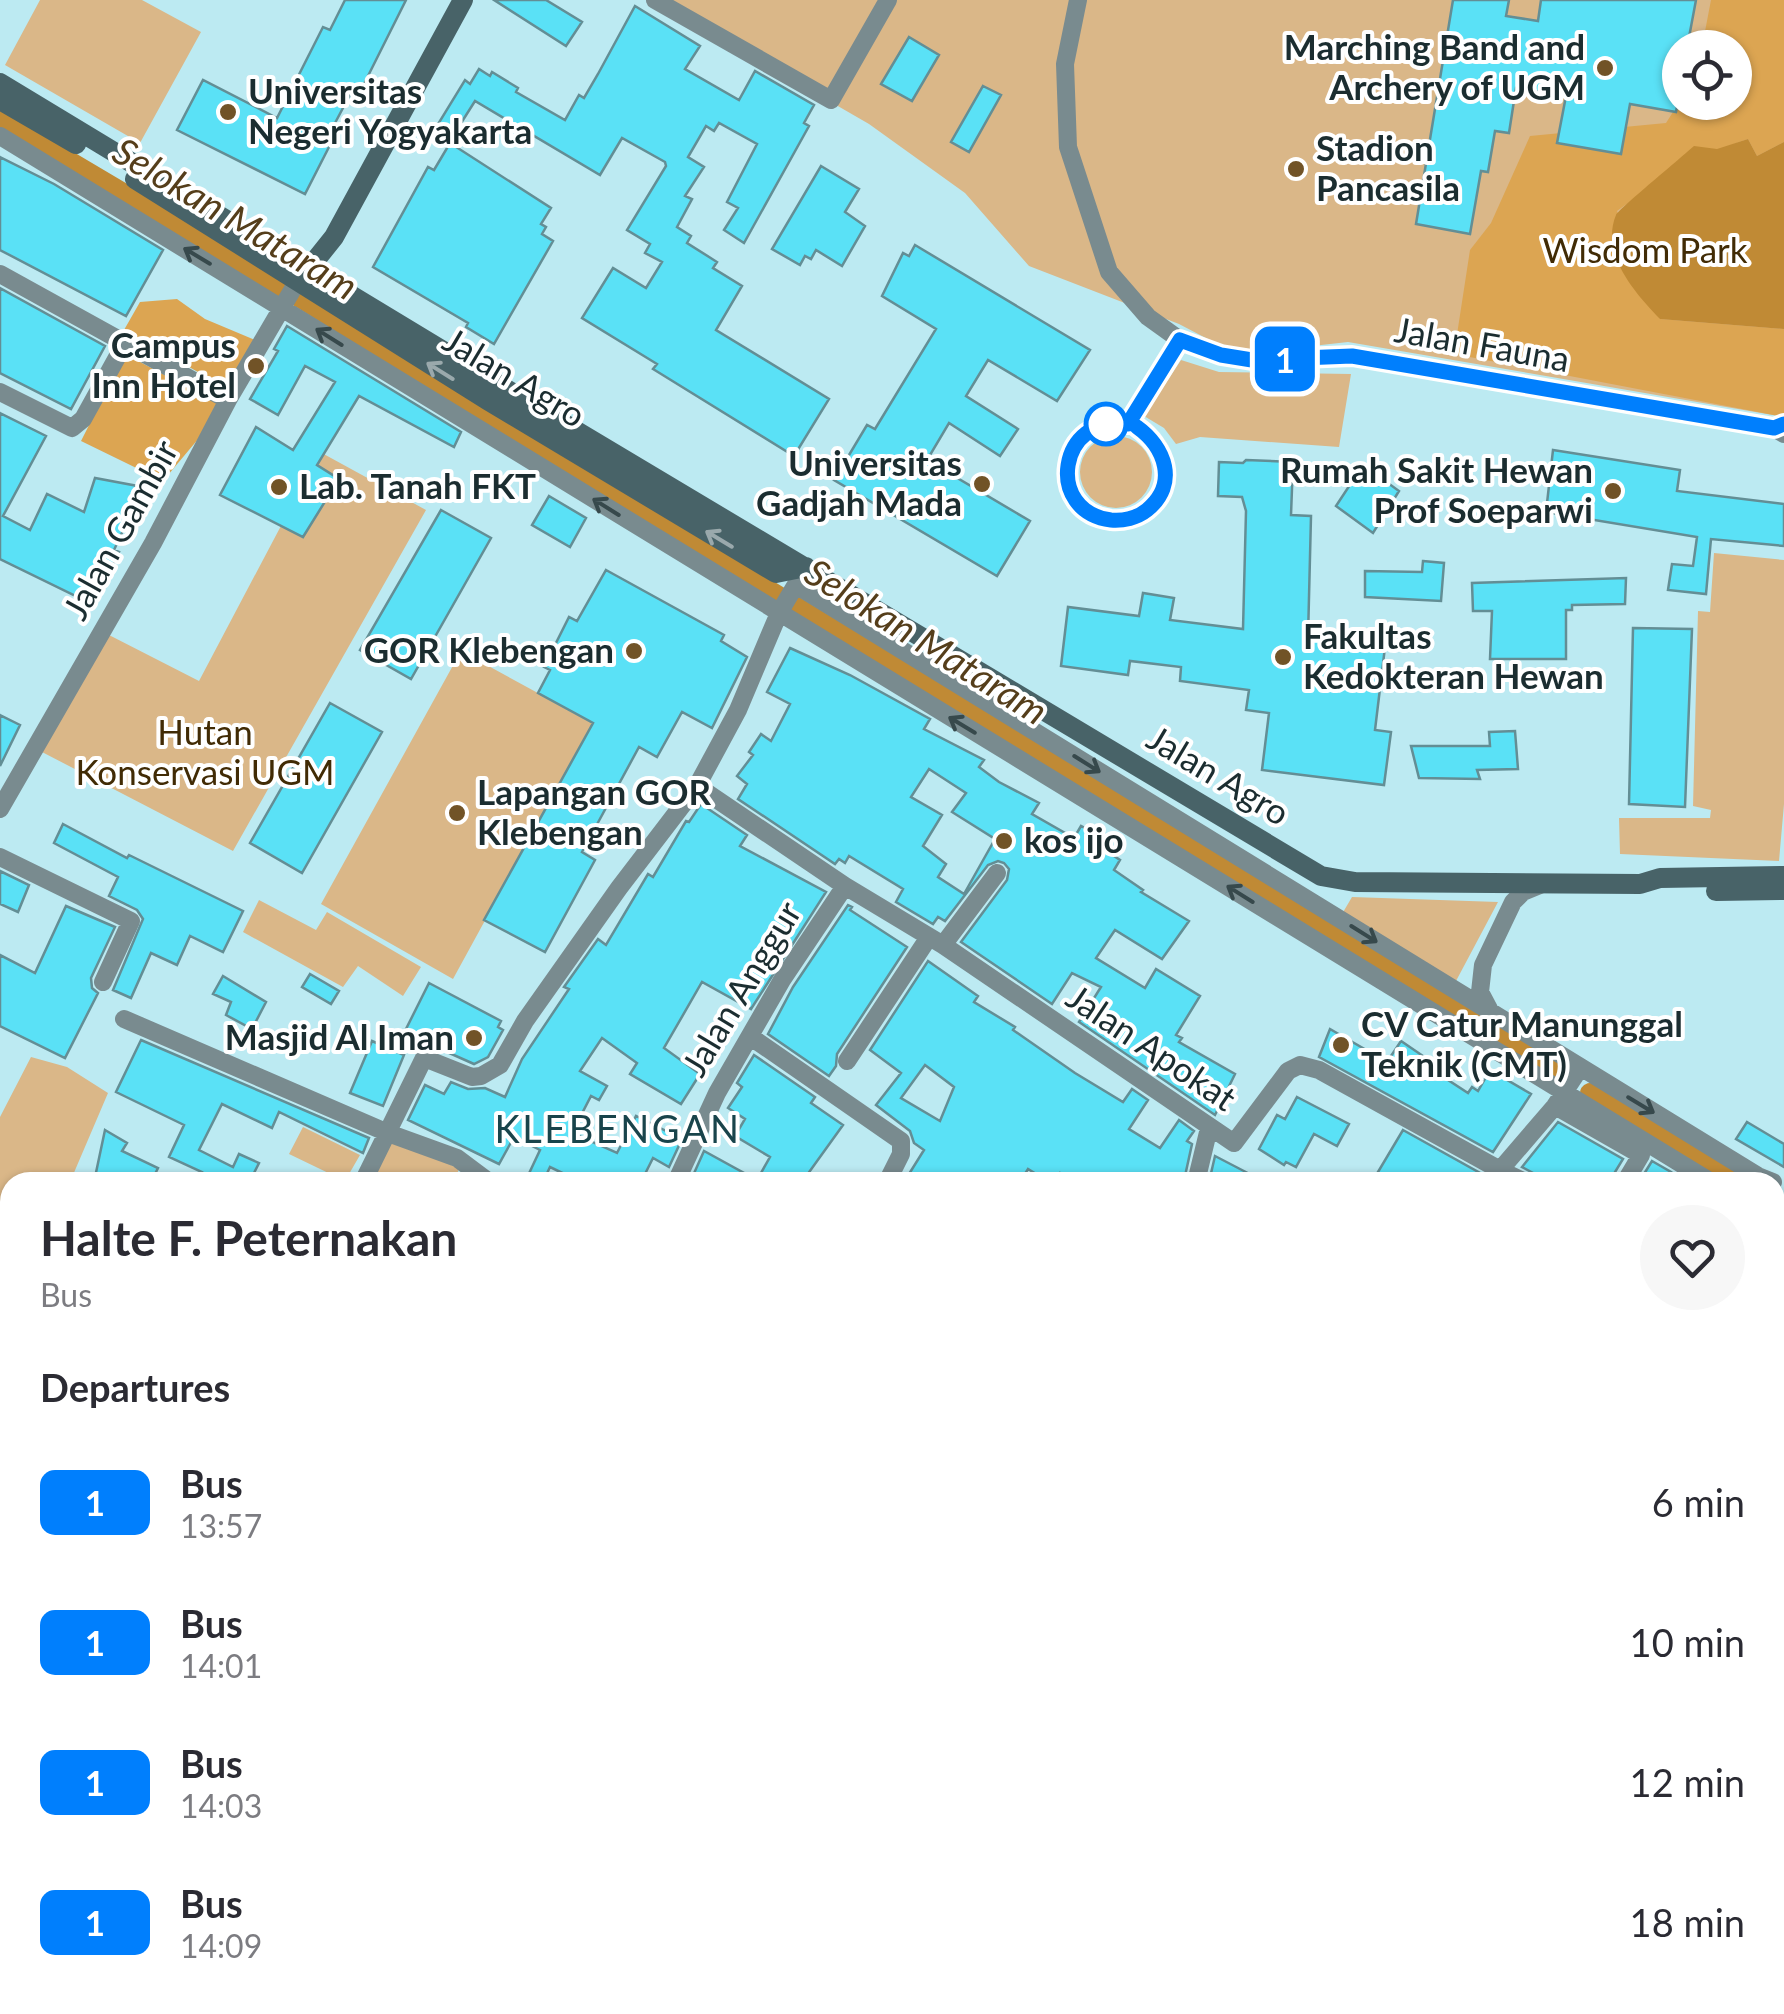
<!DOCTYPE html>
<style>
body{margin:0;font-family:Lato,sans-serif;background:#f7f7f7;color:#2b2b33;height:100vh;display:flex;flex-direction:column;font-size:38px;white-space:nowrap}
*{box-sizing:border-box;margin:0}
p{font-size:32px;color:#7c7c81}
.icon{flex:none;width:55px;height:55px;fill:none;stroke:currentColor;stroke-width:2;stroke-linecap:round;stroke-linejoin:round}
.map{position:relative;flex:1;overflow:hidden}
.panel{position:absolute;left:0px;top:1172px;width:1785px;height:842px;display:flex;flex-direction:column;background:#fff;border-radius:30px 30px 0 0;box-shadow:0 2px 8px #0004}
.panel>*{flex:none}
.badge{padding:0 20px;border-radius:15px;font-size:35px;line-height:65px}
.fabs{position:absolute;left:1662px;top:30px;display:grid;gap:20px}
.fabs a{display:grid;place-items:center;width:90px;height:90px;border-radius:50%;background:#fff;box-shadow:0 2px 8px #0004;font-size:50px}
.map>.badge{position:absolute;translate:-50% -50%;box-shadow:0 0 0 5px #fff}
h2{padding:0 40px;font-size:38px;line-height:90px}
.round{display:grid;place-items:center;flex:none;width:105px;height:105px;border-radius:52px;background:#f7f7f7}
.head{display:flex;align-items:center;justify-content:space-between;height:170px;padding:0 40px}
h1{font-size:48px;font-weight:700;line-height:75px}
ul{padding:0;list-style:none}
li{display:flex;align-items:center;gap:30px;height:140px;padding:0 40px}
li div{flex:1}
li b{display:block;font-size:38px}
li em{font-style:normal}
li .badge{min-width:110px;font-weight:700;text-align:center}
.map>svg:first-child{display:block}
.green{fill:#dab788;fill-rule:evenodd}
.forest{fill:#dca552}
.water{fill:#c08a35}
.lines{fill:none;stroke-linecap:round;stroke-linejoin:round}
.canal{stroke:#c08a35;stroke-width:20}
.building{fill:#5ae1f6;stroke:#638e95;stroke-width:2.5;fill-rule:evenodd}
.street{stroke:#798b8f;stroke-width:18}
.secondary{stroke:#486368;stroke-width:20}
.oneway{stroke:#37494c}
.oneway2{stroke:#9aa9ac}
.line-casing{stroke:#fff;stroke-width:22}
.line{stroke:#007ffd;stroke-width:15}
.poi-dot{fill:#715327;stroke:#fff;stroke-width:4}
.stop-dot{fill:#fff;stroke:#007ffd;stroke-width:5}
.labels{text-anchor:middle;stroke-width:8;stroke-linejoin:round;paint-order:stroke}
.poi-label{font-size:35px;font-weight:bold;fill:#1b2d30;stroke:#fff;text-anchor:start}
.park-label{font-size:35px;fill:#412b05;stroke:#fff}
.street-label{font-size:35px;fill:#1b2d30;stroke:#fff}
.water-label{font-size:38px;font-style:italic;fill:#553e1b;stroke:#fff}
.neighbourhood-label{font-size:38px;letter-spacing:2.5px;fill:#19444b;stroke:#fff}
</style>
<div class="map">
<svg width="1784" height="2014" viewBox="0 0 1784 2014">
<rect width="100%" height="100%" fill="#bceaf2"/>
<path class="green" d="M 40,0 L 142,0 L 201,32 L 140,143 L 5,65 Z
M 654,0 L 1784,0 L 1784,417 L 1348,342 L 1268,351 L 1223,347 L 1179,324 L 1029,266 L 965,193 L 869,124 ZM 1680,48 L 1735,48 L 1735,102 L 1680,102 Z
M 1181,360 L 1219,372 L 1351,374 L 1339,447 L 1200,437 L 1176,444 L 1164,428 L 1144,416 Z
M1080 472a36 36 0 1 1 72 0a36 36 0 1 1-72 0Z
M 320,452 L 426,510 L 233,851 L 42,752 L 109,635 L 199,681 Z
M 1714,553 L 1784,560 L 1784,804 L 1779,861 L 1620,854 L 1619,818 L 1710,818 L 1711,810 L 1693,806 L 1698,611 L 1710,612 Z
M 461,651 L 593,723 L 453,979 L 321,904 Z
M 1352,897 L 1498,902 L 1456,981 L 1342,914 Z
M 259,900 L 316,930 L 327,912 L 421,967 L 403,996 L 358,966 L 343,987 L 243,932 Z
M 31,1057 L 67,1067 L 108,1093 L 70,1182 L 10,1182 L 10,1219 L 0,1213 L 0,1117 Z
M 303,1127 L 360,1155 L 345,1181 L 289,1154 Z
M 394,1136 L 459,1169 L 454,1182 L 427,1172 L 419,1182 L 404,1182 L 389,1175 L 383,1182 L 368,1182 Z
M 0,1720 L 10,1725 L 10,1803 L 0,1798 Z
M 1775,1824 L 1784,1829 L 1784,1921 L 1775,1917 Z
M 1214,2005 L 1325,2005 L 1323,2014 L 1211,2014 Z"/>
<path class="forest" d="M 1711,0 L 1784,0 L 1784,142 L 1757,156 L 1748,139 C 1700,155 1658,181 1617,211 L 1660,319 L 1784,329 L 1784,417 L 1454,354 L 1470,250 L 1491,223 L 1530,136 L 1666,123 L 1680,101 L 1735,102 L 1735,48 L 1702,47 Z
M 177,299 L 205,319 L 255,340 L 226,388 L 124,330 L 140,302 Z
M 125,354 L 225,407 L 163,481 L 81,441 Z"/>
<path class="water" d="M 1748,139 L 1757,156 L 1784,142 L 1784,329 L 1660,319 C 1635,293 1600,254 1616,215 C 1619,209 1683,156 1694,146 L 1717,149 Z"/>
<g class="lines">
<path class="canal" d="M 0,120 L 307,302 L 767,589 L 1556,1071
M 1590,1093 L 1737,1182"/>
</g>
<path class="building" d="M 345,0 L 406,0 L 360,92 L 353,89 L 325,142 L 330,145 L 305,194 L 177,130 L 203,80 L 277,118 L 323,27 L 330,30 Z
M 494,0 L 546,0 L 582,22 L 566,46 Z
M 1453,0 L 1509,0 L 1506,16 L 1538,21 L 1541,0 L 1696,0 L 1687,48 L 1680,48 L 1680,90 L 1676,112 L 1630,104 L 1621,154 L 1557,143 L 1566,96 L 1516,88 L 1509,133 L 1495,131 L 1488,172 L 1481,171 L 1470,234 L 1416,224 Z
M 635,6 L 700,46 L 685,69 L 739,100 L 755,71 L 814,105 L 804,123 L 809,126 L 744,243 L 724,230 L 738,208 L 727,202 L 757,144 L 719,123 L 714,131 L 706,126 L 688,157 L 704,167 L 685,196 L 692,199 L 677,227 L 691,236 L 687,243 L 717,262 L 713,268 L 742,286 L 716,330 L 829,399 L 794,456 L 653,369 L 657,364 L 582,318 L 613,268 L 646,288 L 662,262 L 645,253 L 650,244 L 627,230 L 666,166 L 665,162 L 622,138 L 600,175 L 475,101 L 451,139 L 435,129 L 465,80 L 470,84 L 479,69 L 490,76 L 492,72 L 518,88 L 516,92 L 565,120 L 579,95 L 584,98 L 598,74 Z
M 909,37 L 939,55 L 912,101 L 881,84 Z
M 983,86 L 1001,95 L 969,152 L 951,142 Z
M 450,143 L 551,208 L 541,224 L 546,227 L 542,234 L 553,241 L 494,344 L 466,327 L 468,323 L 373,267 L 428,167 L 434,170 Z
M 0,157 L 54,184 L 163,250 L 126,316 L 0,250 Z
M 821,166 L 859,189 L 845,212 L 865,226 L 842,266 L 816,250 L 811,259 L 805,256 L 800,265 L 772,249 Z
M 915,245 L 1090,350 L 1057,401 L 988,360 L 966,396 L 1018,429 L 1000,456 L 949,423 L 927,460 L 1030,521 L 997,576 L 834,480 L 867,425 L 875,429 L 936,329 L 882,296 L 903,253 L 909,256 Z
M 0,288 L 105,346 L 71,409 L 0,373 Z
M 287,326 L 461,432 L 454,447 L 359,396 L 317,465 L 339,479 L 303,537 L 220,495 L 256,427 L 293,450 L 335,382 L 305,366 L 278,415 L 250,399 L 278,351 L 274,349 Z
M 0,413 L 46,436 L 3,516 L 30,530 L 47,494 L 84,512 L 95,478 L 143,487 L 114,550 L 119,552 L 111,568 L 103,565 L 86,601 L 0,559 Z
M 1553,450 L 1680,470 L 1677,491 L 1784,504 L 1784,546 L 1711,539 L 1706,594 L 1668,590 L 1672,564 L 1693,566 L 1697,537 L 1546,512 Z
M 1246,460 L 1293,462 L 1291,515 L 1311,516 L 1308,638 L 1385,647 L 1375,730 L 1391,732 L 1384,785 L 1262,770 L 1269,713 L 1246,710 L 1249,690 L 1180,681 L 1181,667 L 1130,661 L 1128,675 L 1061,666 L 1068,607 L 1139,616 L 1143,593 L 1174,598 L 1170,620 L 1243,629 L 1246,511 L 1242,497 L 1218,496 L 1219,462 L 1243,463 Z
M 1363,465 L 1399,491 L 1373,533 L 1336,506 Z
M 549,496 L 586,518 L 570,547 L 532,525 Z
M 441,510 L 491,538 L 411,679 L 360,650 Z
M 1423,561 L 1444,563 L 1441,601 L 1365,597 L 1365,571 L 1422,572 Z
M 606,570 L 724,635 L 721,641 L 747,657 L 712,728 L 682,712 L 657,757 L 639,747 L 582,852 L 595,860 L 545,952 L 484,920 L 593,723 L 538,693 L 550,670 L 544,667 L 569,617 L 577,621 Z
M 1626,578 L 1625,604 L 1572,605 L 1572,610 L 1566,610 L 1566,659 L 1490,659 L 1492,611 L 1473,611 L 1472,583 Z
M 1633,628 L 1692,629 L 1685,807 L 1629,804 Z
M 790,648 L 850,675 L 930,719 L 924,729 L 984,760 L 979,767 L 999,782 L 1039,803 L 1032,814 L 1074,838 L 1081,826 L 1096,834 L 1091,841 L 1120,860 L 1114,870 L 1143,890 L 1141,892 L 1189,921 L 1162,959 L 1115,930 L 1096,958 L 1145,988 L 1156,969 L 1200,996 L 1176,1035 L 1182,1038 L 1179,1042 L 1235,1074 L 1215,1115 L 1079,1022 L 1101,987 L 1072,973 L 1052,1004 L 961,942 L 1007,880 L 1009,869 L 1004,863 L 998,861 L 988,865 L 945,921 L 938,917 L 933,924 L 896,902 L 903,889 L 849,856 L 845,863 L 839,859 L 835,864 L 738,799 L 747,784 L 737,776 L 753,755 L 749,752 L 761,734 L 771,741 L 790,704 L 767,692 ZM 929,769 L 966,793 L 952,812 L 995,839 L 964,894 L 938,877 L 946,864 L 923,846 L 942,815 L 911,797 Z
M 330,703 L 382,732 L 302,873 L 250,843 Z
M 0,715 L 20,725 L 0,766 Z
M 1515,731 L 1518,769 L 1477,770 L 1480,779 L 1419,778 L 1411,746 L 1490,746 L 1489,732 Z
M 701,804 L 747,835 L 740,846 L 826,892 L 751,1009 L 702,982 L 664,1048 L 700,1074 L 681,1104 L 630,1074 L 637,1063 L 602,1038 L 580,1071 L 607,1086 L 599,1100 L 591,1096 L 572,1133 L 617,1153 L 636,1116 L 682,1139 L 669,1167 L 653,1158 L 641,1182 L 581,1182 L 550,1167 L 543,1182 L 525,1182 L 540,1150 L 514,1137 L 499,1164 L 408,1120 L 425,1085 L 444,1094 L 451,1082 L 468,1089 L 485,1088 L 505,1097 L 522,1059 L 569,989 L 564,987 L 598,939 L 606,945 L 648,874 L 653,877 L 686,821 L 689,822 Z
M 63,824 L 127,858 L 129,855 L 243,911 L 223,952 L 190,936 L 177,965 L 151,953 L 131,998 L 113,990 L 143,919 L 137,910 L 109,896 L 118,877 L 54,843 Z
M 0,871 L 29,885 L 18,912 L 0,904 Z
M 848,905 L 852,907 L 850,910 L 907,947 L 837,1054 L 836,1066 L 829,1076 L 768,1034 L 793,987 Z
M 66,906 L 115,927 L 91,978 L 92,988 L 98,993 L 65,1058 L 0,1026 L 0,955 L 35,973 Z
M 928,961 L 978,996 L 974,1002 L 1015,1027 L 1013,1030 L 1075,1073 L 1123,1102 L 1132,1089 L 1148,1100 L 1129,1129 L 1160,1148 L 1179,1120 L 1194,1131 L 1187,1141 L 1192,1144 L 1185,1176 L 1177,1174 L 1172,1182 L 1149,1182 L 1139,1177 L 1135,1182 L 1075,1182 L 1060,1173 L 1054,1182 L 1049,1182 L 1028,1169 L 1020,1182 L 904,1182 L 924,1150 L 914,1143 L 910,1131 L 876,1105 L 901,1073 L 870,1050 ZM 925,1065 L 954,1087 L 940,1121 L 901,1098 Z
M 310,974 L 339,991 L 331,1004 L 302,987 Z
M 223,976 L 266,1002 L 252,1029 L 226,1015 L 231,1002 L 213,994 Z
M 429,983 L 501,1021 L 498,1027 L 503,1030 L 488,1057 L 474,1064 L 404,1033 Z
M 1330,1029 L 1387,1062 L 1401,1041 L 1445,1071 L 1442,1076 L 1468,1093 L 1472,1087 L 1478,1091 L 1490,1070 L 1531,1094 L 1493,1152 L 1319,1057 Z
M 141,1040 L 369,1138 L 363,1153 L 279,1112 L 272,1128 L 222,1104 L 199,1150 L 233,1167 L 239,1154 L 259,1163 L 252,1177 L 263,1182 L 197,1182 L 202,1172 L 169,1157 L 184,1125 L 116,1092 Z
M 372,1041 L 404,1055 L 383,1106 L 350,1093 Z
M 754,1055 L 815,1097 L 811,1103 L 843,1125 L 802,1182 L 696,1182 L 691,1180 L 704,1151 L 757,1180 L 770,1157 L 735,1136 L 745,1119 L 728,1108 L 742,1087 L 737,1083 Z
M 1297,1097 L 1349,1124 L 1337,1146 L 1314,1134 L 1296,1167 L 1286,1162 L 1284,1165 L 1259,1149 L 1277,1115 L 1285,1119 Z
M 1558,1122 L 1623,1159 L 1609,1182 L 1537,1182 L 1535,1174 L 1522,1167 Z
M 1747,1122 L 1784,1144 L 1784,1167 L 1736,1139 Z
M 105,1130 L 127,1143 L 122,1151 L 158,1168 L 151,1182 L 94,1182 Z
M 1403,1130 L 1480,1173 L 1474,1182 L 1372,1182 Z
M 1215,1156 L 1265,1182 L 1209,1182 Z
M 1652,1161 L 1671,1172 L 1665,1182 L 1656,1182 L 1644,1174 Z"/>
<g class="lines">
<path class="street" d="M 655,0 L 831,100 L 888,0
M 1078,0 L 1065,64 L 1068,147 L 1109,272 L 1148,317 L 1180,340 L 1221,355 L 1253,360 L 1353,355 L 1774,428 L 1784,434
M 0,136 L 1711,1182
M 0,274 L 228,400
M 0,392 L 72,428 L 83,419 L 125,343
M1067 472a49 49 0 1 1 98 0a49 49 0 1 1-98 0Z
M 1129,424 L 1180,340
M 796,585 L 1758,1176 L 1773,1182
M 697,786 L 845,886 L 943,945 L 1234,1143 L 1288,1071 L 1300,1065 L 1319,1070 L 1500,1170 L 1555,1106 L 1580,1068
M 0,809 L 153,543 L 228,400 L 297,282
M 0,857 L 131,921 L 103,982
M 943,945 L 997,873
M 1489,1009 L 1480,992 L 1483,965 L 1513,902 L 1523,892 L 1540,885
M 124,1019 L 388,1133 L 457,1158 L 489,1182
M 751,1037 L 901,1141 L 901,1154 L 887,1182
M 847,1061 L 929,937
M 1555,1106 L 1641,1155 L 1625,1182
M 1500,1170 L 1525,1182
M 363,1182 L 424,1058 L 472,1077 L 481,1076 L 500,1065 L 525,1021 L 619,888 L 697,786 L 738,710 L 779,613 L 801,576
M 676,1182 L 717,1093 L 782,980 L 845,886
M 1196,1182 L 1209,1128
M 1775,1213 L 1784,1215
M 0,1285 L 10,1290
M 1775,1331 L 1784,1334
M 1775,1478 L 1784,1483
M 0,1575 L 10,1554
M 1775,1629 L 1784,1633
M 0,1695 L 10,1701
M 1775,1697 L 1784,1676
M 1775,1848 L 1784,1852
M 0,1937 L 10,1942
M 1775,1974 L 1784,1958
M 117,2005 L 132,2014
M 431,2005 L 454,2014
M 880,2005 L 915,2014
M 1133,2005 L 1154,2014
M 333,2014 L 337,2005
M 740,2014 L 743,2005
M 1053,2014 L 1056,2005
M 1198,2014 L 1201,2005
M 1364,2014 L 1367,2005
M 1465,2014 L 1470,2005
M 1751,2014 L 1757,2005"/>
<path class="secondary" d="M 0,83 L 506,389 L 1321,876 L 1355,882 L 1640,884 L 1660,878 L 1784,876
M 0,100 L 76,144
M 135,179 L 489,401 L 776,573 L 806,567
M 302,277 L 334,237 L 463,0
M 1716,891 L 1784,890"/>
</g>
<defs><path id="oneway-shaft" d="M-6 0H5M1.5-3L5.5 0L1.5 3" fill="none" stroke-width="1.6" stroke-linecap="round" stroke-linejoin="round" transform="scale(2.5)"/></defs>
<g class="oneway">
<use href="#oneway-shaft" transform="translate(197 256) rotate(-149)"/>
<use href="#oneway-shaft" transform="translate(329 337) rotate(-148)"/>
<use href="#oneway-shaft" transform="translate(606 507) rotate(-148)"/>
<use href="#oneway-shaft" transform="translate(962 725) rotate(-149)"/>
<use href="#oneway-shaft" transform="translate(1087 764) rotate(32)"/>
<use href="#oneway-shaft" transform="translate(1240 894) rotate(-148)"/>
<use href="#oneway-shaft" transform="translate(1364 934) rotate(32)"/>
<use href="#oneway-shaft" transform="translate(1641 1105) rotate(31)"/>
</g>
<g class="oneway2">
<use href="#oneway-shaft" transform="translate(440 371) rotate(-148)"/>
<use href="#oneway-shaft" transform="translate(719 539) rotate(-149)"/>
</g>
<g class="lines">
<defs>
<path id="line" d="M 1137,427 C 1165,447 1179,484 1147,510 C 1137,518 1123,521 1111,520 C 1044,512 1058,413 1128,424 L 1180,340 L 1221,355 L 1252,360 L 1352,356 L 1774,428 L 1784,424"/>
</defs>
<use href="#line" class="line-casing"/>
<use href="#line" class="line"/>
</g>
<g class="poi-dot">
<circle cx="1605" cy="68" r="10"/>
<circle cx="228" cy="112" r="10"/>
<circle cx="1296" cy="169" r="10"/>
<circle cx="256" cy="366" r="10"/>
<circle cx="982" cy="484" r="10"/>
<circle cx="279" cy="487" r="10"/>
<circle cx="1613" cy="491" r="10"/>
<circle cx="634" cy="651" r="10"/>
<circle cx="1283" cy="657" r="10"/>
<circle cx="457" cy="813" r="10"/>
<circle cx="1004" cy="841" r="10"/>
<circle cx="474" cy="1038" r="10"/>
<circle cx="1341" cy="1045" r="10"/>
</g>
<circle class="stop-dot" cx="1106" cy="424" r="20"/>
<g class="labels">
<g class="poi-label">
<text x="1585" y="60" text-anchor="end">Marching Band and<tspan x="1585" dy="40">Archery of UGM</tspan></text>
<text x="248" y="104">Universitas<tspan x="248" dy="40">Negeri Yogyakarta</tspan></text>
<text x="1316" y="161">Stadion<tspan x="1316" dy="40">Pancasila</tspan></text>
<text x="236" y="358" text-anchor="end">Campus<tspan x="236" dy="40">Inn Hotel</tspan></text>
<text x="962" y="476" text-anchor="end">Universitas<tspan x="962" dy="40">Gadjah Mada</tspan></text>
<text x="1593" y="483" text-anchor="end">Rumah Sakit Hewan<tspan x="1593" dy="40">Prof Soeparwi</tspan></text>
<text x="299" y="499">Lab. Tanah FKT</text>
<text x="1303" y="649">Fakultas<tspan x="1303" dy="40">Kedokteran Hewan</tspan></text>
<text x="614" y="663" text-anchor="end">GOR Klebengan</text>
<text x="477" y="805">Lapangan GOR<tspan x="477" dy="40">Klebengan</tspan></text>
<text x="1024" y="853">kos ijo</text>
<text x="1361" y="1037">CV Catur Manunggal<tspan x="1361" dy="40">Teknik (CMT)</tspan></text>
<text x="454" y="1050" text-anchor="end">Masjid Al Iman</text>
</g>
<g class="park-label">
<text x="1645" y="263">Wisdom Park</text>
<text x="205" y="745">Hutan<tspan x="205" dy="40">Konservasi UGM</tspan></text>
</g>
<g class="street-label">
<text transform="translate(1482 345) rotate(10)" y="12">Jalan Fauna</text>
<text transform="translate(514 378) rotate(31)" y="12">Jalan Agro</text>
<text transform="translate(121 530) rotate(-61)" y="12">Jalan Gambir</text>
<text transform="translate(1218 776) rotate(31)" y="12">Jalan Agro</text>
<text transform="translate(742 989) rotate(-59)" y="12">Jalan Anggur</text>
<text transform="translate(1151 1048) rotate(34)" y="12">Jalan Apokat</text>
</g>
<g class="water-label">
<text transform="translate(235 219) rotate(31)" y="13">Selokan Mataram</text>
<text transform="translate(926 642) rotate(32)" y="13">Selokan Mataram</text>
</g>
<g class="neighbourhood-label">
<text x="618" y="1143">KLEBENGAN</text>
</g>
</g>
</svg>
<div class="fabs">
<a><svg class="icon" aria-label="locate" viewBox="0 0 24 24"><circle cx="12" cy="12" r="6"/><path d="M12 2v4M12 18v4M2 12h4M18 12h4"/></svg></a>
</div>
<b class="badge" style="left:1285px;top:359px;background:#007ffd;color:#fff">1</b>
<section class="panel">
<div class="head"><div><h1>Halte F. Peternakan</h1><p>Bus</p></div><a class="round"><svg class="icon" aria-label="heart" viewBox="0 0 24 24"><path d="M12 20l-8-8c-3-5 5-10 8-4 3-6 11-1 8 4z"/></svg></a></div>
<h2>Departures</h2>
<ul>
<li><span class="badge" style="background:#007ffd;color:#fff">1</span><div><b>Bus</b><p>13:57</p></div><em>6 min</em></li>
<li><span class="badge" style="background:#007ffd;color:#fff">1</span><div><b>Bus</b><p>14:01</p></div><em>10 min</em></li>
<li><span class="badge" style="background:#007ffd;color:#fff">1</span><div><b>Bus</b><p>14:03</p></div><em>12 min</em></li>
<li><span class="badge" style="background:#007ffd;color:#fff">1</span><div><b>Bus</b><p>14:09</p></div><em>18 min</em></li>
</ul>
</section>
</div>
